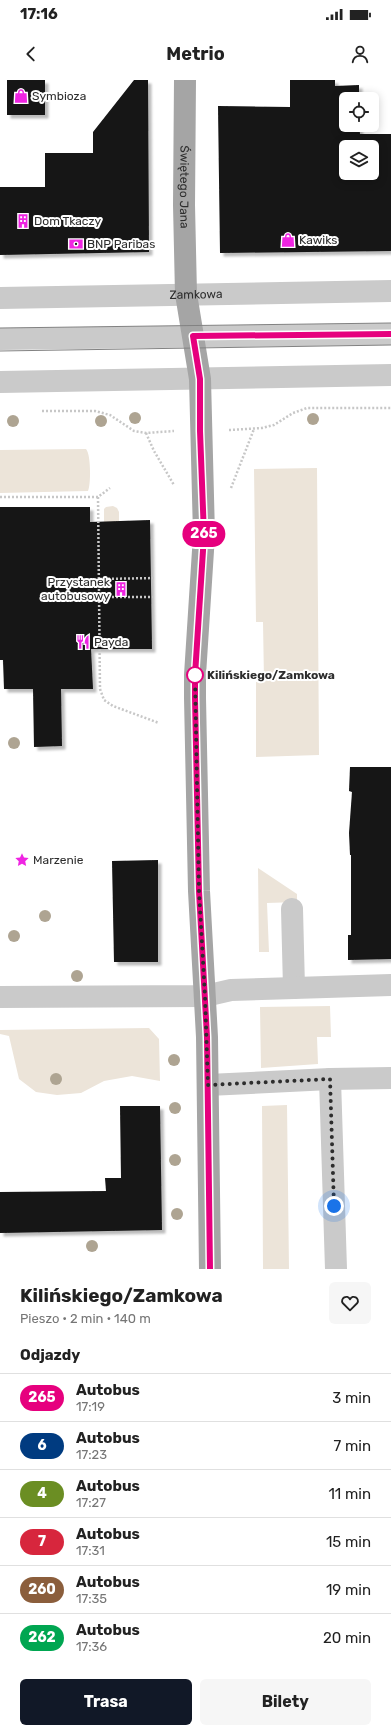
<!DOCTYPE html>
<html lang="pl">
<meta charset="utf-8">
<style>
body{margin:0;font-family:Rubik,sans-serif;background:#f6f6f6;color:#222;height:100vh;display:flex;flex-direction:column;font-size:15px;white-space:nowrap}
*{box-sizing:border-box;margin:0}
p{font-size:13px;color:#767676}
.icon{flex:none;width:22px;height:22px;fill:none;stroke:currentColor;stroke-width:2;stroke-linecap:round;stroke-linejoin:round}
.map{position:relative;height:1189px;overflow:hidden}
.drawer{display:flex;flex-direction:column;background:#fff;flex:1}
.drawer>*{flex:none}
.badge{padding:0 8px;border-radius:13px;font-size:14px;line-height:26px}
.buttons{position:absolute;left:339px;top:12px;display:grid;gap:8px}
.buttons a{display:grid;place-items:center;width:40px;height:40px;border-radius:6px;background:#fff;box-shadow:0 2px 10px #0003;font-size:20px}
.you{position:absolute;width:20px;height:20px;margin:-10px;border:3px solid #fff;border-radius:50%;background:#1a73e8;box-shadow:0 0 0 6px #1a73e833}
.map>.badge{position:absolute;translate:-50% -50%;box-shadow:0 0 0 2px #fff}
h2{padding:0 20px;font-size:15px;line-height:36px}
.round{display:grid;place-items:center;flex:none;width:42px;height:42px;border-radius:6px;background:#f6f6f6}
.head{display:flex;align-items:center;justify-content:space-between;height:68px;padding:0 20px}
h1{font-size:19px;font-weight:700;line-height:30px}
.button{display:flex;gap:8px;margin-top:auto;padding:8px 20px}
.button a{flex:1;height:46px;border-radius:6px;background:#111827;color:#fff;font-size:16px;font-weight:700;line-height:46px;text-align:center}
.button a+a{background:#f6f6f6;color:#222}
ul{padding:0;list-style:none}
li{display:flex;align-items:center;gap:12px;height:48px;padding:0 20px;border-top:1px solid #e0e0e0}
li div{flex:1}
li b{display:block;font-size:15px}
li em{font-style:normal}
li .badge{min-width:44px;font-weight:700;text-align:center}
.status{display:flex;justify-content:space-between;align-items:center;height:28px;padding:0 20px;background:#fff;direction:ltr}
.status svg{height:11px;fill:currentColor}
header{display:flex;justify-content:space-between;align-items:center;height:52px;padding:0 20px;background:#fff;font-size:18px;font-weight:700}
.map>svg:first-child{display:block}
.green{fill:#ece4d9}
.building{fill:#141414;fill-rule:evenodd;filter:url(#shadow)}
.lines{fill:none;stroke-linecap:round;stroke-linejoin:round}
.path{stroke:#c7c7c7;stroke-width:2.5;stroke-dasharray:2 2;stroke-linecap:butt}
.minor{stroke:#cacaca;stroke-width:22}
.major{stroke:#a5a5a5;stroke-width:22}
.tram{stroke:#828282;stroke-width:1}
.tree{fill:#aea492}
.line-casing{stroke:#fff;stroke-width:9}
.line{stroke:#e6007e;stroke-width:6}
.walk{stroke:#2d2d2d;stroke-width:4;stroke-dasharray:0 7.2}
.stop-dot{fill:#fff;stroke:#e6007e;stroke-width:2}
.labels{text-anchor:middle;stroke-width:4;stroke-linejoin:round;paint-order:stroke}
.poi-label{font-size:12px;fill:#2d2d2d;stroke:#fff;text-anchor:start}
.street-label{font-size:12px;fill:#2d2d2d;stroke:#fff}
.stop-label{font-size:12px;font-weight:bold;fill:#2d2d2d;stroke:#fff;text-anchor:start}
</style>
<div class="status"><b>17:16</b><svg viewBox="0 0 49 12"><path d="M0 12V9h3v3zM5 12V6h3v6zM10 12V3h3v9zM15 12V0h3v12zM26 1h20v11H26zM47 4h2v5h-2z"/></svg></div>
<header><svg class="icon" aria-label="back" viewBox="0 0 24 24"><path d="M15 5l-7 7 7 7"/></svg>Metrio<svg class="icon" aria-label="person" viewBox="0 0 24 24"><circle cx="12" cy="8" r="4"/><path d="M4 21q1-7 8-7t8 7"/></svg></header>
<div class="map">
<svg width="391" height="1189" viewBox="0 0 391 1189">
<defs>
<filter id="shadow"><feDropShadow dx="3.5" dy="3.5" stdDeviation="1" flood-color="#0004"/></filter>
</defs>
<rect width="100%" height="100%" fill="#fff"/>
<path class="green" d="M 86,369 C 91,374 91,404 88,411 L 0,413 L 0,370 Z
M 317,388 L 319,675 L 256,677 L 256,602 L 264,601 L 263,542 L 256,542 L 254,389 Z
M 113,426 L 117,428 L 119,432 L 119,489 L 104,490 L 104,429 L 106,427 Z
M 258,788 L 297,814 L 297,822 L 267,823 L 269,872 L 259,872 Z
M 330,926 L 331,957 L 317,957 L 318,984 L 261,988 L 260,927 Z
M 149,948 L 159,959 L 160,1001 L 132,996 L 104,1001 L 81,1013 L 57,1015 L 36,1012 L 19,999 L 9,956 L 0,954 L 0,950 Z
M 287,1025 L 289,1189 L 263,1189 L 262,1026 Z"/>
<path class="building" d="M 7,0 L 45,0 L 45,35 L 7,35 Z
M 134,0 L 148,0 L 149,172 L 0,175 L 0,107 L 45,107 L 45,73 L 93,73 L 93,52 Z
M 290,0 L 335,0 L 335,6 L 359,5 L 359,19 L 346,19 L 346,45 L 359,45 L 360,54 L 391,54 L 391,171 L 220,173 L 218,26 L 290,27 ZM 346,67 L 372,67 L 372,93 L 346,93 Z
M 0,427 L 90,427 L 90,442 L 150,440 L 152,569 L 91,569 L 93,609 L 61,609 L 62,666 L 34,667 L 33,609 L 4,609 L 3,580 L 0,580 Z
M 350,687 L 391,687 L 391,879 L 348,880 L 348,855 L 351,855 L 351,775 L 350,775 L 349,753 L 352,712 L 349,711 Z
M 158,780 L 158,882 L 114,882 L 112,781 Z
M 120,1026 L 160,1026 L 162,1150 L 0,1153 L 0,1112 L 106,1111 L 105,1098 L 121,1098 Z"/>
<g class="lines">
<path class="path" d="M 42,331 L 95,331 L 110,335 L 134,351 L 146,353 L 174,351
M 229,350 L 262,348 L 274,345 L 293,333 L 307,328 L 391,328
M 146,353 L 154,371 L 174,405
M 231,408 L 254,349
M 0,417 L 98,417 L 110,408
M 98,417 L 100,609 L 104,620 L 113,626 L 159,643
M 100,499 L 156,498
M 100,517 L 156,517"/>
<g class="minor">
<path id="s1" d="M 0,218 L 391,211"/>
<path d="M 0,259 L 391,254"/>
<path d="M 0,302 L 391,295"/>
<path d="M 292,829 L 294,908"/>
<path d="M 0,917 L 205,916 L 231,910 L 391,905"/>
<path d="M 330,999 L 336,1189"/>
<path d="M 208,1005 L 330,999 L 391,998"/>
</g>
<path class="major" id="s2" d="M 185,0 L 184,125 L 186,214 L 200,299 L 204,455 L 195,595 L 195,618 L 199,811 L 207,957 L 210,1189"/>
<path class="tram" d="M 0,248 L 391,243
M 0,271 L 391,265"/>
</g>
<g class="tree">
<circle cx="135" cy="338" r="6"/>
<circle cx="313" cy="339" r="6"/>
<circle cx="13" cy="341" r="6"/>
<circle cx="101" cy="341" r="6"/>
<circle cx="14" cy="663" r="6"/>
<circle cx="45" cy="836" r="6"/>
<circle cx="14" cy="856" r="6"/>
<circle cx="77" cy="896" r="6"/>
<circle cx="174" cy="980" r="6"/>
<circle cx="56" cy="999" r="6"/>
<circle cx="175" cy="1028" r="6"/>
<circle cx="175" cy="1080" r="6"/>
<circle cx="177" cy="1134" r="6"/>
<circle cx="92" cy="1166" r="6"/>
</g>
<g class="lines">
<defs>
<path id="line" d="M 210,1189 L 207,957 L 199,811 L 195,618 L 195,595 L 204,455 L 200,351 L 200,299 L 193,256 L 391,254"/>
</defs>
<use href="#line" class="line-casing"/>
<use href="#line" class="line"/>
<path class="walk" d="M 195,595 L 199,811 L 205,916 L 208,1005 L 330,999 L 334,1126"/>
</g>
<defs>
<symbol id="shop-bare" viewBox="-9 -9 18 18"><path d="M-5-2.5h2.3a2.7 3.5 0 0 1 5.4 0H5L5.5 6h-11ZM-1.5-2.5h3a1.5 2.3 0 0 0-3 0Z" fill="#ef24e2" stroke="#fff" stroke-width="2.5" paint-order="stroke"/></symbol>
<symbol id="building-bare" viewBox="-9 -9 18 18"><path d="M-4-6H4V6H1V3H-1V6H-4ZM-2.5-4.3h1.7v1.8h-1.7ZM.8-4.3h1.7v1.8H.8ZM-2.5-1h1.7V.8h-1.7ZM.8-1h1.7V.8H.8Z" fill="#ef24e2" stroke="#fff" stroke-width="2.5" paint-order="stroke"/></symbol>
<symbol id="bank-bare" viewBox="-9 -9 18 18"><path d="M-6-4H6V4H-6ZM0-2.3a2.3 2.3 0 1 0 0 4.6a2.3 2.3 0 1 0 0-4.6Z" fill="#ef24e2" stroke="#fff" stroke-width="2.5" paint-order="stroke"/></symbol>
<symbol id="restaurant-bare" viewBox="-9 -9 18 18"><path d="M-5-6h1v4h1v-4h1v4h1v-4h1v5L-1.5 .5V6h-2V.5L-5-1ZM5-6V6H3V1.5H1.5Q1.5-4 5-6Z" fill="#ef24e2" stroke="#fff" stroke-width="2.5" paint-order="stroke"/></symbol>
<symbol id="sight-bare" viewBox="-9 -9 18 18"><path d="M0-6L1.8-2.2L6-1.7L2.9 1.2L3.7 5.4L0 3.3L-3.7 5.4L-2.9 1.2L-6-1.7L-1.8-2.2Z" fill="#ef24e2" stroke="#fff" stroke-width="2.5" paint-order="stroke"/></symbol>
</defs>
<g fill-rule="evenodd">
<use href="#shop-bare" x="11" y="6" width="20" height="20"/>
<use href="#building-bare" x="13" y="131" width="20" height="20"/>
<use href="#shop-bare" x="278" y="150" width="20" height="20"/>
<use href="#bank-bare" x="66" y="154" width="20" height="20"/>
<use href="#building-bare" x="111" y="499" width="20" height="20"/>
<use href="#restaurant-bare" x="73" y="552" width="20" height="20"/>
<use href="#sight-bare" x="12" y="770" width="20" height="20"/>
</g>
<circle class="stop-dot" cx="195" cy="595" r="8"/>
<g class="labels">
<g class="poi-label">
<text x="32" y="20">Symbioza</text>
<text x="34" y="145">Dom Tkaczy</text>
<text x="299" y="164">Kawiks</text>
<text x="87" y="168">BNP Paribas</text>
<text x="110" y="506" text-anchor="end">Przystanek<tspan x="110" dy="14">autobusowy</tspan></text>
<text x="94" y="566">Payda</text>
<text x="33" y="784">Marzenie</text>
</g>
<g class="street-label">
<text dy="4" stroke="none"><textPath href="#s2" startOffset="107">Świętego Jana</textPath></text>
<text dy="4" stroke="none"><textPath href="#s1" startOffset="196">Zamkowa</textPath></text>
</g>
<g class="stop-label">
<text x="207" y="599">Kilińskiego/Zamkowa</text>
</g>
</g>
</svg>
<div class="buttons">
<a><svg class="icon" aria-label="locate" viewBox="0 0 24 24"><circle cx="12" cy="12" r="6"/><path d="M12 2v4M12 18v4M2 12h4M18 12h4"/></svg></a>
<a><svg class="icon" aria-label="layers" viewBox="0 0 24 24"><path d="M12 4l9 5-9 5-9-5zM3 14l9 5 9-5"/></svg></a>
</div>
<div class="you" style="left:334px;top:1126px"></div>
<b class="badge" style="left:204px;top:454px;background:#e6007e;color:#fff">265</b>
</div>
<section class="drawer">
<div class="head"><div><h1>Kilińskiego/Zamkowa</h1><p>Pieszo · 2 min · 140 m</p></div><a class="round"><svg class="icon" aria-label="heart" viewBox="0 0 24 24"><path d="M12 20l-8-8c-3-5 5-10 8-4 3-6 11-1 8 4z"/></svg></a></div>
<h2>Odjazdy</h2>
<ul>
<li><span class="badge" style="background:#e6007e;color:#fff">265</span><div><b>Autobus</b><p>17:19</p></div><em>3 min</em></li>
<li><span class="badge" style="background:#003b80;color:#fff">6</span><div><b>Autobus</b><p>17:23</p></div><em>7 min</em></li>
<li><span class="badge" style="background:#6b8e23;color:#fff">4</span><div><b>Autobus</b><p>17:27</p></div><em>11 min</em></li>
<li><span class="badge" style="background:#d7263d;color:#fff">7</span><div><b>Autobus</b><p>17:31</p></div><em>15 min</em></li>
<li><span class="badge" style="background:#8b5e3c;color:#fff">260</span><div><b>Autobus</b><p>17:35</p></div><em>19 min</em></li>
<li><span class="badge" style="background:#00a651;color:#fff">262</span><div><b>Autobus</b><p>17:36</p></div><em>20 min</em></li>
</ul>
<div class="button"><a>Trasa</a><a>Bilety</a></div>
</section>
